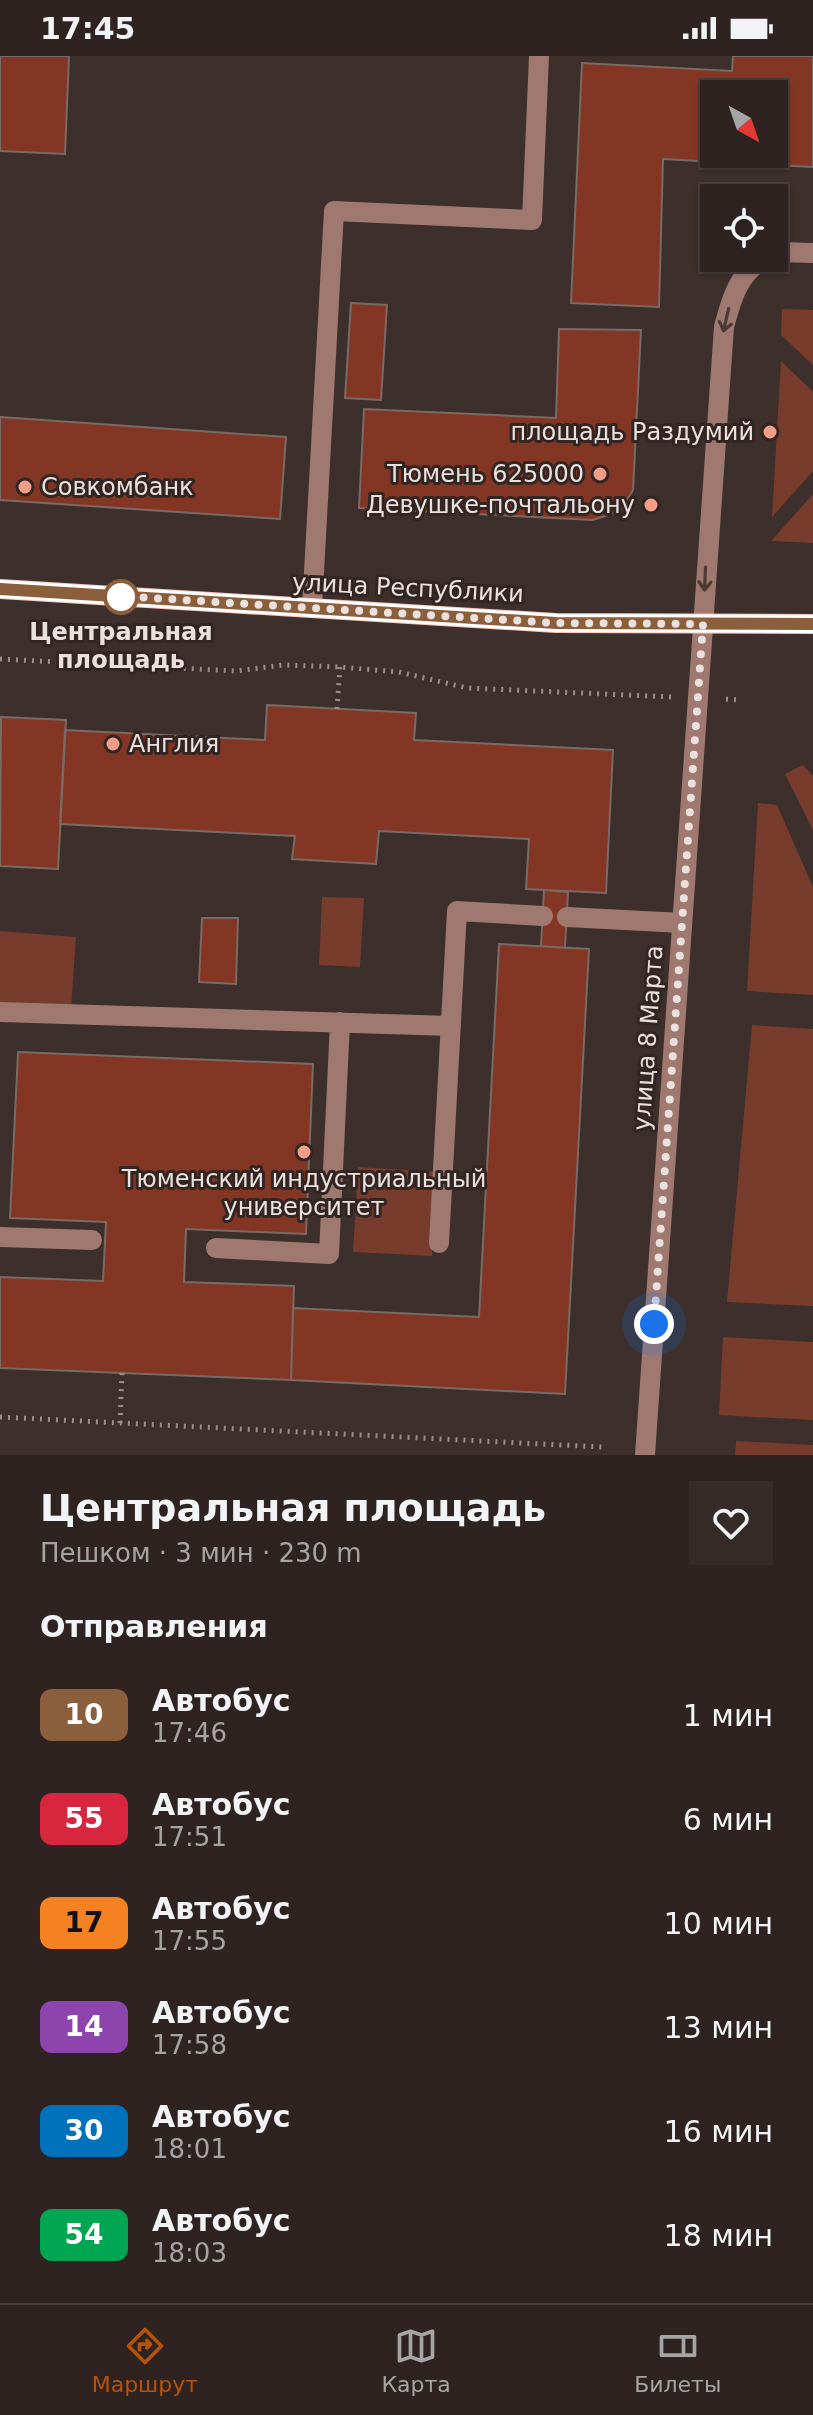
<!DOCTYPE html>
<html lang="ru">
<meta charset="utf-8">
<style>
body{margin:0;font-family:"DejaVu Sans",sans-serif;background:#362b29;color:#f1f3f6;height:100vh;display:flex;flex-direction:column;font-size:30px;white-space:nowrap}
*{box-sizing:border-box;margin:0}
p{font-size:26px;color:#a7a4a5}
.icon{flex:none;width:44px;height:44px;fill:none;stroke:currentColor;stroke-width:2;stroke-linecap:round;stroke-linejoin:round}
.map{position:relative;height:1399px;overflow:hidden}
.drawer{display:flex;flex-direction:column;background:#2e2320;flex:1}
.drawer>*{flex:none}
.badge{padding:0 16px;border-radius:12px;font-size:28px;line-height:52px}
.needle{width:52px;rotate:140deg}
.controls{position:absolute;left:700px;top:24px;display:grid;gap:16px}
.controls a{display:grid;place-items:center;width:88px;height:88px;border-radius:0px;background:#2e2320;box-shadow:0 2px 6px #0004,0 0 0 2px #49403e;font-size:40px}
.you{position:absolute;width:40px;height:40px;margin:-20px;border:6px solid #fff;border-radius:50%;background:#1a73e8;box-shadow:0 0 0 12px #1a73e833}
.map>.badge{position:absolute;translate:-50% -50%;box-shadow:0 0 0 4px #fff}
h2{padding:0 40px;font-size:30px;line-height:72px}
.round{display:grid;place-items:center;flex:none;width:84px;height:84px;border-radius:0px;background:#362b29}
.headline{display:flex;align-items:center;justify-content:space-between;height:136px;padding:0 40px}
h1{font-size:38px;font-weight:700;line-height:60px}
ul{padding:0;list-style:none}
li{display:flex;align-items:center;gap:24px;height:104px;padding:0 40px}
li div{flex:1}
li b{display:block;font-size:30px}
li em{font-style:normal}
li .badge{min-width:88px;font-weight:700;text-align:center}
.status{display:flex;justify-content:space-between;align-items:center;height:56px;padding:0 40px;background:#2e2320;direction:ltr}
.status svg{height:22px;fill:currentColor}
.menu{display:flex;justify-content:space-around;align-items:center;height:112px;border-top:2px solid #49403e;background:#2e2320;font-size:22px;color:#a7a4a5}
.menu a{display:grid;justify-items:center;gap:4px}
.menu .on{color:#b45309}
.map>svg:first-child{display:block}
.green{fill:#783c2d}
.building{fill:#843624;stroke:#7a6a66;stroke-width:2;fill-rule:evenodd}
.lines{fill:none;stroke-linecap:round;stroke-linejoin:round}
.path{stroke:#9c908d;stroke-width:5;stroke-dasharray:2 6;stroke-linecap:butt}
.minor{stroke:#9f796f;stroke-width:20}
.major{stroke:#f6c7bb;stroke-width:20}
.oneway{stroke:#4d3a35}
.line-casing{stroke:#fff;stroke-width:18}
.line{stroke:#8b5e3c;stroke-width:12}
.walk{stroke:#eae1de;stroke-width:8;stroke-dasharray:0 14.4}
.poi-dot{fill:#f49e89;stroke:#322522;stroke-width:3}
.stop-dot{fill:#fff;stroke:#8b5e3c;stroke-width:4}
.labels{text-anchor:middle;stroke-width:6;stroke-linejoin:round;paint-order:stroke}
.poi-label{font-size:24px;fill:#eae1de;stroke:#322522;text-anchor:end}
.street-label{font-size:24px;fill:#eae1de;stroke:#322522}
.stop-label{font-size:24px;font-weight:bold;fill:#eae1de;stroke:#322522}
</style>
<div class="status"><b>17:45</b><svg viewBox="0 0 49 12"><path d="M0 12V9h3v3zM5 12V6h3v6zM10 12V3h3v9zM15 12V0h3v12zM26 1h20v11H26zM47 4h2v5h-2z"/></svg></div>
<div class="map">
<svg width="813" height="1399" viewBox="0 0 813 1399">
<rect width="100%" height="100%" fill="#3d2f2b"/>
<path class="green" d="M 782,253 L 813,254 L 813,309 L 781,279 Z
M 781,305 L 813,336 L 813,415 L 772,461 Z
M 813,438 L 813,487 L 771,485 Z
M 803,709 L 813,720 L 813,774 L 785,718 Z
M 758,747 L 777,749 L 813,831 L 813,939 L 747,935 Z
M 322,841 L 364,842 L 360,911 L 319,909 Z
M 0,875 L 76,881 L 71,953 L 0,947 Z
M 752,969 L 813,973 L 813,1250 L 727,1246 Z
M 358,1111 L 437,1116 L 432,1200 L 353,1196 Z
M 723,1281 L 813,1286 L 813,1364 L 719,1359 Z
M 736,1385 L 813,1389 L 813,1399 L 735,1399 Z"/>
<path class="building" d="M 0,0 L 69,0 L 65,98 L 0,95 Z
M 733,0 L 813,0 L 813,111 L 663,103 L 659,251 L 571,247 L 582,7 L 732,15 ZM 714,38 L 774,38 L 774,98 L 714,98 Z
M 351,247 L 387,249 L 381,344 L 345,342 Z
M 559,273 L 641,274 L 633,434 L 620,455 L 593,464 L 359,452 L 364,353 L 556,362 Z
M 0,361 L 286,381 L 280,463 L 0,444 Z
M 267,649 L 416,657 L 414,684 L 613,694 L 606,837 L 526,833 L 529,783 L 379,775 L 376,808 L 292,803 L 295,780 L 60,768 L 65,674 L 265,684 Z
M 1,661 L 66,664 L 58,813 L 0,810 Z
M 544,834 L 568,836 L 565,892 L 541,890 Z
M 202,862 L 238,862 L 236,928 L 199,926 Z
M 499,888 L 589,893 L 565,1338 L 291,1324 L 293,1252 L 479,1261 Z
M 18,996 L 313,1008 L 306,1178 L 186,1173 L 184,1226 L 294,1230 L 291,1324 L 0,1312 L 0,1221 L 103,1225 L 106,1166 L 10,1162 Z"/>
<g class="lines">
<path class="path" d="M 0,603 L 236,615 L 284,609 L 340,611 L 399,616 L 467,632 L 672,641
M 726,643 L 740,644
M 337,653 L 340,611
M 0,1361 L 602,1391
M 120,1367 L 122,1317"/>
<path class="minor" d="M 774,199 L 780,196 L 813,197
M 312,552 L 334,155 L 532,164 L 539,0
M 567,861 L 682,867
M 0,956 L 451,970
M 0,1181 L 92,1184
M 439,1187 L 457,855 L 543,860
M 216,1192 L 329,1198 L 340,966
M 645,1399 L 724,271 C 731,244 739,214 767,202"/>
<path class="major" d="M 0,533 L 556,567 L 813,568"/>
</g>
<defs><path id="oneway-shaft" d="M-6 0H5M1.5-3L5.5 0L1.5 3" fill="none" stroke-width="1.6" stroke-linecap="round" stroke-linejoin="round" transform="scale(2)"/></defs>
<g class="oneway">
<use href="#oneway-shaft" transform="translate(726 264) rotate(103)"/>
<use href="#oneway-shaft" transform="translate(705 523) rotate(92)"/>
</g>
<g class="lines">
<defs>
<path id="line" d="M 0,533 L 556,567 L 813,568"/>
</defs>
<use href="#line" class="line-casing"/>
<use href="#line" class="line"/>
<path class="walk" d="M 121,541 L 118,540 L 556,567 L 703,568 L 654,1268"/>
</g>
<g class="poi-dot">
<circle cx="770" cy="376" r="8"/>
<circle cx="600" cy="418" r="8"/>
<circle cx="25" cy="431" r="8"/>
<circle cx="651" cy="449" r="8"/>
<circle cx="113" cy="688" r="8"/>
<circle cx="304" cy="1096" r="8"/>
</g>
<circle class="stop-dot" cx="121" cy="541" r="16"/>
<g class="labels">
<g class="poi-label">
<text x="754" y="384">площадь Раздумий</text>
<text x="584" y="426">Тюмень 625000</text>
<text x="41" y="439" text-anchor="start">Совкомбанк</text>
<text x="635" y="457">Девушке-почтальону</text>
<text x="129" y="696" text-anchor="start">Англия</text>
<text x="304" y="1131" text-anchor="middle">Тюменский индустриальный<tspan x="304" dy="28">университет</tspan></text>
</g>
<g class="street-label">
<text transform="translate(408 532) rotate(3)" y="8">улица Республики</text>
<text transform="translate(648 982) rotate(-86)" y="8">улица 8 Марта</text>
</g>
<g class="stop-label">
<text x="121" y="584">Центральная<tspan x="121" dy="28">площадь</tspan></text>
</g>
</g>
</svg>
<div class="controls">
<a><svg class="needle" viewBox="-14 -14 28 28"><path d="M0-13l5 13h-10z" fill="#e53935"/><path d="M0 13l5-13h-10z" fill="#a7a4a5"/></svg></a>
<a><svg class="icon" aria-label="locate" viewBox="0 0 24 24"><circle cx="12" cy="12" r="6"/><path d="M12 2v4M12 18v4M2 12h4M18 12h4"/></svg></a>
</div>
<div class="you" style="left:654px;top:1268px"></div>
</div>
<section class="drawer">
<div class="headline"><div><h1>Центральная площадь</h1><p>Пешком · 3 мин · 230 m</p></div><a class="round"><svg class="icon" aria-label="heart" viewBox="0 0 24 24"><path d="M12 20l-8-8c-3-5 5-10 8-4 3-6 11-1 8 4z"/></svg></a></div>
<h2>Отправления</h2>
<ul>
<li><span class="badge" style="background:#8b5e3c;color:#fff">10</span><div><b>Автобус</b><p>17:46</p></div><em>1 мин</em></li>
<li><span class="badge" style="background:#d7263d;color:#fff">55</span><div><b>Автобус</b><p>17:51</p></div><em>6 мин</em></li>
<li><span class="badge" style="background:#f58220;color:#111">17</span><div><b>Автобус</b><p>17:55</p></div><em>10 мин</em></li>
<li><span class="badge" style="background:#8e44ad;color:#fff">14</span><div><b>Автобус</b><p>17:58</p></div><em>13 мин</em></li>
<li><span class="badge" style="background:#0072bc;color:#fff">30</span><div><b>Автобус</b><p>18:01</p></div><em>16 мин</em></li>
<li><span class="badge" style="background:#00a651;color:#fff">54</span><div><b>Автобус</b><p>18:03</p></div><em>18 мин</em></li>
</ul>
</section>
<nav class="menu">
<a class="on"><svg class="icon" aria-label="directions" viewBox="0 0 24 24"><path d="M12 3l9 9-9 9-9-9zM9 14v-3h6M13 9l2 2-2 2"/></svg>Маршрут</a>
<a><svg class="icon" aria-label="map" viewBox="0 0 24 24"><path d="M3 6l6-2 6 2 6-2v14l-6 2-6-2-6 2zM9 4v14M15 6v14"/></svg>Карта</a>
<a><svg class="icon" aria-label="tickets" viewBox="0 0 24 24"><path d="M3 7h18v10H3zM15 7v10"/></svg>Билеты</a>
</nav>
